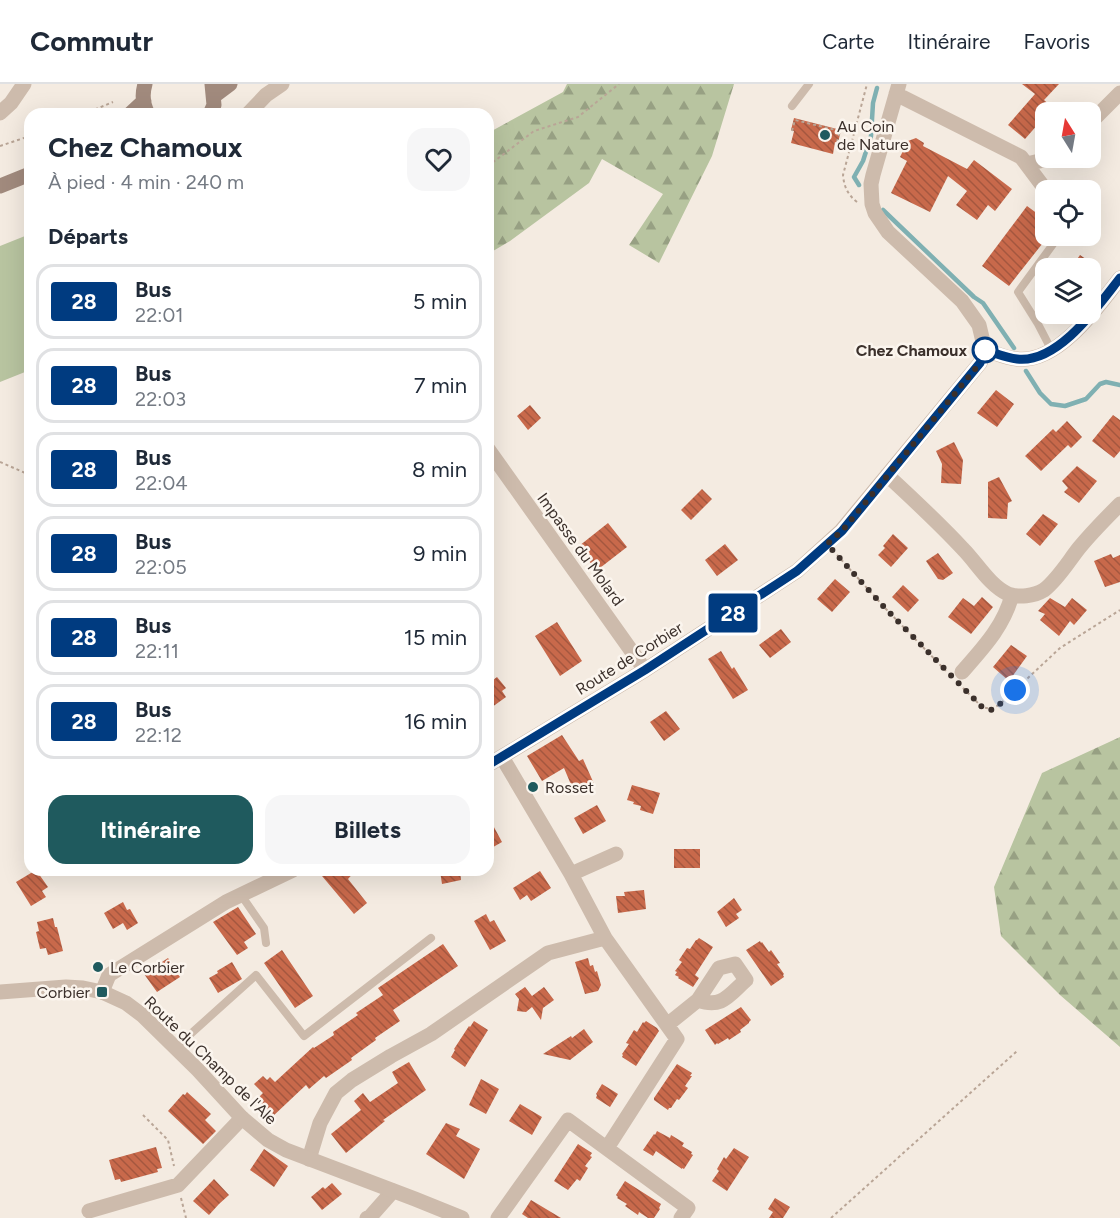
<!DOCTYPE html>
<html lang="fr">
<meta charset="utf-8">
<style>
body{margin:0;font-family:Figtree,sans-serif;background:#f6f6f7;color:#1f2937;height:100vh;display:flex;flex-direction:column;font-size:22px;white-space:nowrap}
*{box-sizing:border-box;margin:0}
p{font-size:20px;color:#747a83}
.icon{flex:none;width:33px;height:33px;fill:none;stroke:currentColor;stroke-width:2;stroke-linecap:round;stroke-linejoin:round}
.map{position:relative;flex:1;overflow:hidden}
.sheet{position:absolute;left:24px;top:24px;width:470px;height:768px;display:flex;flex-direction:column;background:#fff;border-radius:18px;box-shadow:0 6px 24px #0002}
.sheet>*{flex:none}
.badge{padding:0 12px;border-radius:4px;font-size:21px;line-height:39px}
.needle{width:39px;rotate:349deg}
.fabs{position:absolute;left:1035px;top:18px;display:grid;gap:12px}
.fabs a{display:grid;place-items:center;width:66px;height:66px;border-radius:12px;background:#fff;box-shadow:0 6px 24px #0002;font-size:30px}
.you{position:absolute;width:30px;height:30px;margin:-15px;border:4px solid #fff;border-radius:50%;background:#1a73e8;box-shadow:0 0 0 9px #1a73e833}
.map>.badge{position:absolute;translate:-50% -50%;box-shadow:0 0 0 3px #fff}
h2{padding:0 24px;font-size:22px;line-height:54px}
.round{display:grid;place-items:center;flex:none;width:63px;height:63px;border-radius:18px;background:#f6f6f7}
.overview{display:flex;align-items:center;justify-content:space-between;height:102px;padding:0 24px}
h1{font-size:28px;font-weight:700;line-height:45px}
.action{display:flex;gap:12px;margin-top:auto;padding:12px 24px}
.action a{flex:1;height:69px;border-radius:18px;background:#1f5a5e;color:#fff;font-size:24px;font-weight:700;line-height:69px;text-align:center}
.action a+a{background:#f6f6f7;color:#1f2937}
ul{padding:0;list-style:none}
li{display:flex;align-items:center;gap:18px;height:75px;margin:0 12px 9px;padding:0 12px;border:3px solid #e0e1e3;border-radius:18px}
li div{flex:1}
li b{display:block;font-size:22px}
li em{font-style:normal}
li .badge{min-width:66px;font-weight:700;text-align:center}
header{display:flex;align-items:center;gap:36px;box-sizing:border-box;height:84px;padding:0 30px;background:#fff;border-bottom:2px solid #e0e1e3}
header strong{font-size:28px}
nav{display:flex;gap:33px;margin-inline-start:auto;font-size:21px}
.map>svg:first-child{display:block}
.grass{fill:#b8c4a0}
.forest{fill:url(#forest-firs)}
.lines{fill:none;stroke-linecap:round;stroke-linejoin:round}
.stream{stroke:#7fb0b2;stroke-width:4.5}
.building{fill:url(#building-back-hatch)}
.path{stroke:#b9a596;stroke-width:2;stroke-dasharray:3 3;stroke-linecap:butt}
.service{stroke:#cdbbac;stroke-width:8}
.minor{stroke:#cdbbac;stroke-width:15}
.tertiary{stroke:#cdbbac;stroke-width:15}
.secondary{stroke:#a18a7d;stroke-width:15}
.line-casing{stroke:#fff;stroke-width:14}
.line{stroke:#003b80;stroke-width:9}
.walk{stroke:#3b302b;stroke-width:6;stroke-dasharray:0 10.8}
.poi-dot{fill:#1f5a5e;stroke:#fbf5ee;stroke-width:2}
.stop-dot{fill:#fff;stroke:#003b80;stroke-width:3}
.labels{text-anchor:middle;stroke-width:5;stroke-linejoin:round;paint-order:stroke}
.poi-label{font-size:16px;fill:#3b302b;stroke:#fbf5ee;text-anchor:start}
.stop-label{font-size:16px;font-weight:bold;fill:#3b302b;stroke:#fbf5ee;text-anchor:end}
.street-label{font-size:16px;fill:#3b302b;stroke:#fbf5ee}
</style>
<header>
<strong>Commutr</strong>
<nav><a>Carte</a><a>Itinéraire</a><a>Favoris</a></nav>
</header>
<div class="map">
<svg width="1120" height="1134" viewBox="0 0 1120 1134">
<defs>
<pattern id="forest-firs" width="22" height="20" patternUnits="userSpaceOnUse" patternTransform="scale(1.5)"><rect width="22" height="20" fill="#b8c4a0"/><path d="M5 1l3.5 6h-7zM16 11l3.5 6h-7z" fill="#97a083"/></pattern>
<pattern id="building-back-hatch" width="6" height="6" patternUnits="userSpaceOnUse" patternTransform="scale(1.5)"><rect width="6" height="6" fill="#c8694b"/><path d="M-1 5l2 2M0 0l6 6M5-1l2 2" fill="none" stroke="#a4573f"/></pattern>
</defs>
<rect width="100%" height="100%" fill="#f4ebe1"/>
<path class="grass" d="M 30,150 L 30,286 L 0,298 L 0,162 Z"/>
<path class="forest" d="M 567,0 L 734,0 L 712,72 L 659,179 L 629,161 L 663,110 L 602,75 L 589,99 L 510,157 L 488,170 L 488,49 L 563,8 Z
M 1120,653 L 1120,963 L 1060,911 L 1001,852 L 994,803 L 1042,689 Z"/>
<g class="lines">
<path class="stream" d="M 859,101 L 854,93 L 863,77 L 871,52 L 873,19 L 877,4
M 883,126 L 974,213 L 983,219 L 1014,264
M 1026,287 L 1040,309 L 1051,320 L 1065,322 L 1086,315 L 1100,300 L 1106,298 L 1120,301"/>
</g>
<path class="building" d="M 1022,0 L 1059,0 L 1044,16 L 1052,23 L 1048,28 L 1046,28 L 1046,31 L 1025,55 L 1008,41 L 1035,10 Z
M 794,34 L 841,46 L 838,59 L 835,58 L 833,70 L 791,59 L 794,47 L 791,46 Z
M 916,54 L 924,59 L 923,62 L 967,85 L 974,76 L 1012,105 L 995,127 L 988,121 L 977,136 L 956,121 L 967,107 L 948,92 L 930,128 L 891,109 L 907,77 L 900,73 L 908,57 Z
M 1027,122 L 1046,136 L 1046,155 L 1009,202 L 982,182 Z
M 1080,171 L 1099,184 L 1071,184 Z
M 996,306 L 1014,320 L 997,343 L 977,329 Z
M 530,321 L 541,334 L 528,346 L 517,332 Z
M 1113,331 L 1120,336 L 1120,367 L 1114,374 L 1092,357 Z
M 1067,337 L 1082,353 L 1071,364 L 1068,361 L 1041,387 L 1025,372 L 1053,345 L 1056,348 Z
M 954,358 L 963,376 L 961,400 L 941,399 L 942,380 L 936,367 Z
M 1077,382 L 1097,397 L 1079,419 L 1064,408 L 1068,404 L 1062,397 Z
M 999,393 L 1012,417 L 1008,419 L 1007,435 L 988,434 L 988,398 Z
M 702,405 L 712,415 L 691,436 L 681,426 Z
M 1043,430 L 1058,440 L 1040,462 L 1026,450 Z
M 608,439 L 627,463 L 596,487 L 579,462 Z
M 893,450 L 908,464 L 891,483 L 878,471 L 885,464 L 883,462 Z
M 725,460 L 738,476 L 717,492 L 705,476 Z
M 938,469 L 953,489 L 943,496 L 938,495 L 926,477 Z
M 1111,470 L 1113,474 L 1120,471 L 1120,498 L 1105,503 L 1094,477 Z
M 835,495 L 850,508 L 832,528 L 817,515 Z
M 903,501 L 919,516 L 908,528 L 892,513 Z
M 982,513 L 993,523 L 971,550 L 948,533 L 963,514 L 974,522 Z
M 1050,514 L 1065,523 L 1072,514 L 1087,526 L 1074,541 L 1070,537 L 1059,552 L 1040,536 L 1045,530 L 1038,527 Z
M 557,538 L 582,577 L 560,592 L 535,552 Z
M 781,545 L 791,558 L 770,574 L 759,561 Z
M 1011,561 L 1027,572 L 1009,597 L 993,583 Z
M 721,567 L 732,585 L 734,583 L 748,606 L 733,615 L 708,575 Z
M 497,593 L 506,604 L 502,607 L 506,613 L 488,626 L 488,600 Z
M 666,627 L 680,645 L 664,657 L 650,638 Z
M 562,651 L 579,677 L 583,675 L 595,702 L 575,710 L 564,684 L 542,697 L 527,672 Z
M 632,701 L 660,709 L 653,730 L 640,726 L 641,722 L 633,720 L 634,718 L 627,716 Z
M 597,721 L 606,737 L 583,750 L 574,734 Z
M 488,732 L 502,758 L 488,766 Z
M 674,765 L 700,765 L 700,784 L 674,784 Z
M 36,786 L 48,803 L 42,807 L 46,813 L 31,822 L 16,798 Z
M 328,786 L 356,786 L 348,795 L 367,819 L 354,830 L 322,792 Z
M 446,786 L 460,786 L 461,796 L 442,800 L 440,787 Z
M 540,787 L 551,804 L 531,817 L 527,811 L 520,816 L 513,804 Z
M 644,806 L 646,825 L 618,829 L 616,812 L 625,812 L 624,808 Z
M 734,814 L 742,826 L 736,830 L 739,834 L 726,843 L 717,828 Z
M 123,818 L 127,826 L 130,825 L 138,839 L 127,846 L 123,839 L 113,845 L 104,829 Z
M 238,823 L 256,850 L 244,858 L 248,864 L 237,871 L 213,838 Z
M 486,830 L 490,838 L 494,836 L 506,857 L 490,866 L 474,837 Z
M 53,834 L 55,843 L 57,843 L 63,867 L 48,871 L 46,864 L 40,865 L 36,848 L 39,847 L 37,838 Z
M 699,854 L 713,863 L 695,891 L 699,894 L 693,903 L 678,894 L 679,893 L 675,891 L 677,888 L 675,887 L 682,878 L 679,876 L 687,864 L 690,865 L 696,856 L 697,856 Z
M 760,857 L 761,859 L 762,858 L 769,868 L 771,866 L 780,879 L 777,880 L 784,890 L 783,891 L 784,893 L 771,902 L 746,866 Z
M 443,860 L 458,882 L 393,926 L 400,937 L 375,954 L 376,956 L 351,974 L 352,976 L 326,994 L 324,992 L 309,1005 L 306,1001 L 271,1034 L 255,1017 L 263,1009 L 254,1000 L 263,992 L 267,996 L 270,993 L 275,998 L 313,963 L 314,964 L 334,951 L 333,948 L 358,931 L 356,929 L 383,911 L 378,904 Z
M 282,866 L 313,912 L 295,924 L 264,879 Z
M 168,874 L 180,893 L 157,908 L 144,890 Z
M 588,874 L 590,882 L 593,881 L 595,888 L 597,887 L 601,901 L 598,907 L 585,910 L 575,878 Z
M 232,878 L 242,895 L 218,909 L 209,894 L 218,889 L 217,887 Z
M 525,903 L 532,912 L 544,903 L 554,916 L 543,924 L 541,936 L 532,923 L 526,928 L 517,927 L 519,915 L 515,910 Z
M 741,923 L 751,936 L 749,938 L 749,939 L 740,946 L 741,948 L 729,956 L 728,954 L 718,960 L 717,959 L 715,961 L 705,946 Z
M 474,937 L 488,946 L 465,983 L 451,973 L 455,966 L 454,965 L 469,942 L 470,943 Z
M 646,937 L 657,944 L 659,947 L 636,982 L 622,973 L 623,971 L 622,970 L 629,960 L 626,959 L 634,946 L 637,948 L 643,938 L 644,939 Z
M 584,945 L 593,958 L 570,976 L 543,970 L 571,952 L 572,954 Z
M 409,978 L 426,1006 L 383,1036 L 385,1037 L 346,1069 L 331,1050 L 361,1026 L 354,1017 L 363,1009 L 370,1018 L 398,999 L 392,988 Z
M 677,980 L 692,989 L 690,992 L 692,992 L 685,1002 L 688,1004 L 679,1016 L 677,1015 L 671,1024 L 669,1024 L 668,1026 L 654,1016 L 654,1014 Z
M 481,995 L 499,1005 L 486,1030 L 469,1021 Z
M 602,1000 L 618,1010 L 610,1023 L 596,1014 L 597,1011 L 596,1010 Z
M 187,1008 L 211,1030 L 205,1036 L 216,1047 L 203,1060 L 168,1027 L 183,1010 L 185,1011 Z
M 520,1020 L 542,1033 L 532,1051 L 509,1037 Z
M 446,1039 L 460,1045 L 456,1052 L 480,1065 L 464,1095 L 426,1070 Z
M 657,1047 L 670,1054 L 671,1051 L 684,1059 L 682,1062 L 692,1068 L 691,1070 L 693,1071 L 684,1085 L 682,1084 L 682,1085 L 656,1067 L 653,1072 L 643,1066 L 654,1050 L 655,1051 Z
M 578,1060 L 592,1069 L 590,1072 L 592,1073 L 585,1082 L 588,1084 L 580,1097 L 577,1095 L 568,1106 L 554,1097 Z
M 156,1063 L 162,1084 L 157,1085 L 158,1088 L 121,1098 L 120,1095 L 115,1096 L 109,1076 Z
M 734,1064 L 749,1073 L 727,1107 L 712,1097 L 719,1087 L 717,1085 L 724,1073 L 726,1075 Z
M 264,1065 L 288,1082 L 274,1103 L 250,1086 Z
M 214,1095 L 229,1111 L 219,1120 L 209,1131 L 193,1117 Z
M 625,1097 L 661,1120 L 659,1124 L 660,1125 L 654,1134 L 648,1134 L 639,1128 L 638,1131 L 625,1122 L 627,1120 L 617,1114 L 618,1113 L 616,1111 Z
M 332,1099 L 342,1110 L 322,1126 L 311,1113 L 323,1103 L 325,1105 Z
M 775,1114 L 790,1123 L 783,1134 L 769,1134 L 773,1128 L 768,1125 Z
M 531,1116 L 561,1134 L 528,1134 L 522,1130 Z"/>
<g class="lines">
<path class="path" d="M 84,30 L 113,18
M 792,47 L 795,36 L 840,47 L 837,58
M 0,62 L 30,52
M 488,82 L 534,47 L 578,33 L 619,0
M 857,118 C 848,111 844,103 843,91 L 867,0
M 0,378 L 30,391
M 837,471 L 885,524 L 948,589
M 963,604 L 982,623 L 991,625 L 999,621 L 1060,564 L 1120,526
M 143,1031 L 168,1056 L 174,1082
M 181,1114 L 186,1134
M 831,1134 L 1017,967"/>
<path class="service" d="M 792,22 L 809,0
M 1052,267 L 1038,240 L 1018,208 L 1059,152
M 241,811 L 264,844 L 266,859
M 175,964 L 256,891 L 304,952 L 431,854"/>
<path class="minor" d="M 896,10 L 1021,73 L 1042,101
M 0,29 L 11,19 L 24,0
M 248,30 L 266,11 L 282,0
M 1090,39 L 1120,9
M 1027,80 L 1052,74
M 985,266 C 995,269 1006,274 1017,275 C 1058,280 1098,223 1120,194
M 488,365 L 645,586
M 887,391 C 913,415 939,439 963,465 C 977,479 989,501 1008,510 C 1019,514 1034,512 1044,506 C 1058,495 1068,478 1079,464 C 1092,448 1106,434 1120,420
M 962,588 C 983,564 1004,542 1012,511
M 502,673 L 571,790 L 616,770
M 488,681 L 645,586 L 797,487 L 841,447 L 980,279 L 985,266 L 979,241 L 962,217 L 888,148 L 875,129 L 872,120 L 871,100 L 873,91 L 899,0
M 571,790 L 605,854 L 677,955 L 607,1064
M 102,908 L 109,891 L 226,818 L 293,786
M 667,941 L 698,916 L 719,884 L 735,880 L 746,896 C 729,911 722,925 698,916
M 309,1075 L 320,1039 L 336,1009 L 352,996 L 391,972 L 431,950 L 548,869 L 605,854
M 89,1127 L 178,1101 L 242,1034
M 367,1134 L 370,1133 L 393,1107
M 498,1134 L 568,1036 L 688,1124 L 681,1134"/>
<path class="tertiary" d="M 0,908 L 66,903 L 83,904 L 102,908 L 126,919 L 142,931 L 198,986 L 242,1034 L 268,1056 L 286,1066 L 415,1115 L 462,1134"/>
<path class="secondary" d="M 145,0 C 142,10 143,21 148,30
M 214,12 L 230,0
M 130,30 L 144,17
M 210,30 L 214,21 L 212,0
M 0,102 L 30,90"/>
</g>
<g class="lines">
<defs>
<path id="line" d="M 488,681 L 645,586 L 797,487 L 842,447 L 980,279 L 985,266 C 995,269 1007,274 1017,275 C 1058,280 1098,222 1120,194"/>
</defs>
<use href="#line" class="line-casing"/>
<use href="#line" class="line"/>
<path class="walk" d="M 985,266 L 980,279 L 842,447 L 827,460 L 885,524 L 982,623 L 991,626 L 999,621 L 1015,606"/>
</g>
<g class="poi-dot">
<circle cx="825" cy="51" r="6"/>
<circle cx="533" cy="703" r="6"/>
<circle cx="98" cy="883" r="6"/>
<rect x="96" y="902" width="12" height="12" rx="3"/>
</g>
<circle class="stop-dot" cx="985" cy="266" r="12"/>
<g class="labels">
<g class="poi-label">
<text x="837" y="48">Au Coin<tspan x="837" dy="18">de Nature</tspan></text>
<text x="545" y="709">Rosset</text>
<text x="110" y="889">Le Corbier</text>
<text x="90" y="914" text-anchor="end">Corbier</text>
</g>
<g class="stop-label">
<text x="967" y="272">Chez Chamoux</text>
</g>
<g class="street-label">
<text transform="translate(581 465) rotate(54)" y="6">Impasse du Molard</text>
<text transform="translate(629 574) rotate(-32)" y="6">Route de Corbier</text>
<text transform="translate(211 976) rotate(44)" y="6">Route du Champ de l'Ale</text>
</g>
</g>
</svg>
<div class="fabs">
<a><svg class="needle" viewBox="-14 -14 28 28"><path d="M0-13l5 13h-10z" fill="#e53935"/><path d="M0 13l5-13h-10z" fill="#747a83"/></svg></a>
<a><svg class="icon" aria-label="locate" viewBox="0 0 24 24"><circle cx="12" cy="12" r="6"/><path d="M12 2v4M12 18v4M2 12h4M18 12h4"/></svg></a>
<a><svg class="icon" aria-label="layers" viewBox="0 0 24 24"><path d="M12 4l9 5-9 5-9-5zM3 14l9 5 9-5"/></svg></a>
</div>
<div class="you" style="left:1015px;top:606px"></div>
<b class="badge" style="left:733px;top:529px;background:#003b80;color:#fff">28</b>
<section class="sheet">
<div class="overview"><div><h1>Chez Chamoux</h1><p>À pied · 4 min · 240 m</p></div><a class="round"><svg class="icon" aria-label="heart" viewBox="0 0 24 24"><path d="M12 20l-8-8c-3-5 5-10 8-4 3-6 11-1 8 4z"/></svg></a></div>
<h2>Départs</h2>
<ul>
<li><span class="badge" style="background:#003b80;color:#fff">28</span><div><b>Bus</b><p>22:01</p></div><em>5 min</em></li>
<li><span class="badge" style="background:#003b80;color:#fff">28</span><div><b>Bus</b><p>22:03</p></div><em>7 min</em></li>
<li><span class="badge" style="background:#003b80;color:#fff">28</span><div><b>Bus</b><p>22:04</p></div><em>8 min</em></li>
<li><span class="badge" style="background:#003b80;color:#fff">28</span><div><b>Bus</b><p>22:05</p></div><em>9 min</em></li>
<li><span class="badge" style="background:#003b80;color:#fff">28</span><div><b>Bus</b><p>22:11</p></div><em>15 min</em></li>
<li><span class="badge" style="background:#003b80;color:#fff">28</span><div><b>Bus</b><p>22:12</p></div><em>16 min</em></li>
</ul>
<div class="action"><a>Itinéraire</a><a>Billets</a></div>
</section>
</div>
